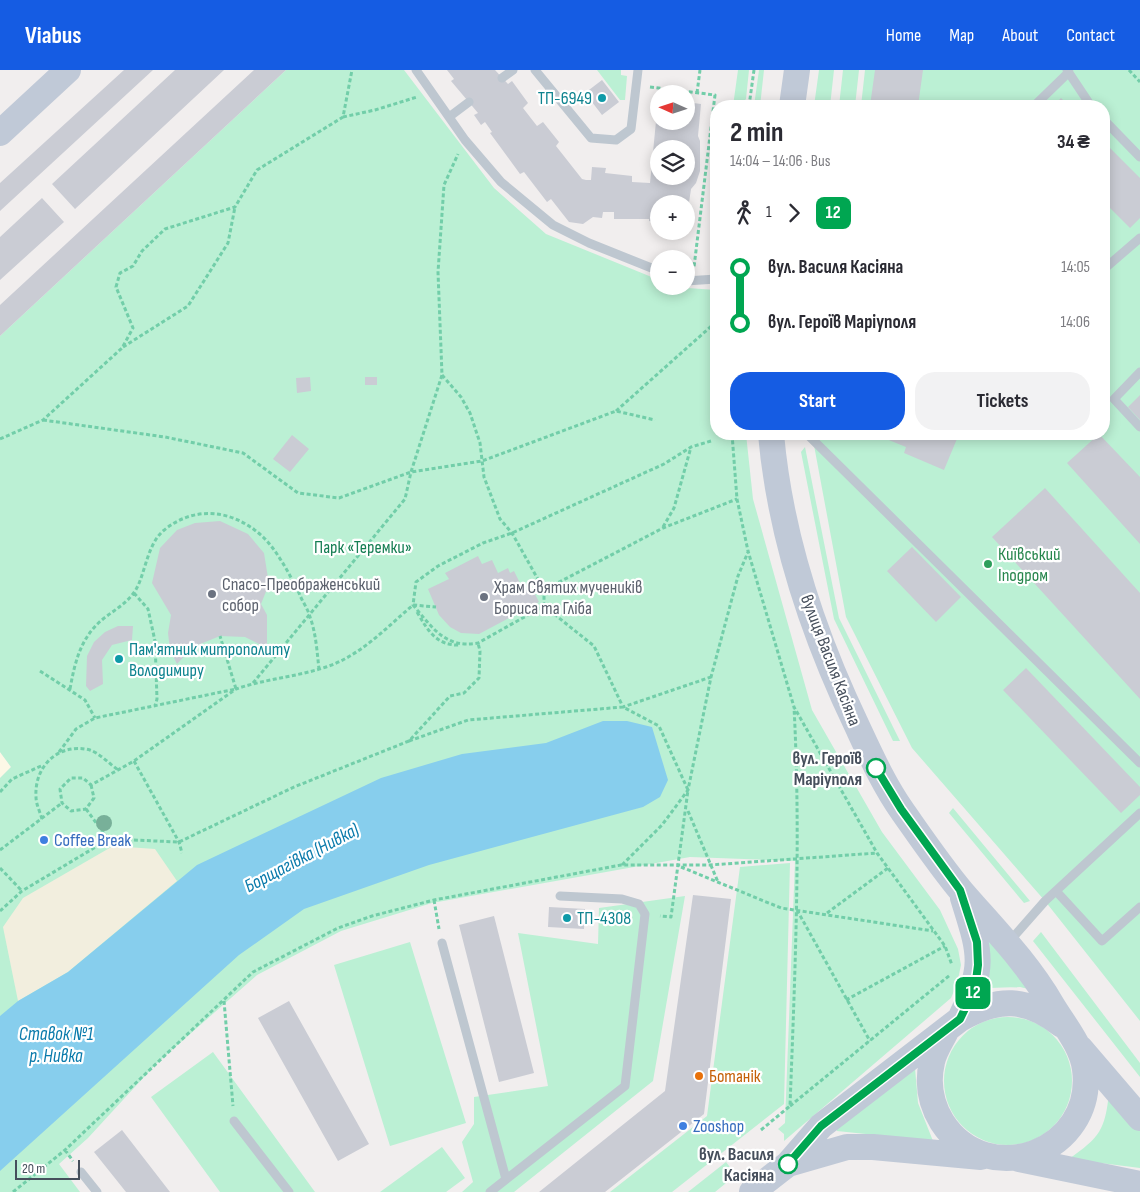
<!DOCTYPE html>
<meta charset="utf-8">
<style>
body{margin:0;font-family:"Sofia Sans Condensed",sans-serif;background:#f2f2f3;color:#2b2b33;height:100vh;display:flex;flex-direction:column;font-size:19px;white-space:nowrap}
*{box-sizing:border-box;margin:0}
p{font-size:16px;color:#7c7c81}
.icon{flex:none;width:28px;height:28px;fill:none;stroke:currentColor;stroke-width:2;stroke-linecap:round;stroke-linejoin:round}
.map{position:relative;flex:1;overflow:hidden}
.side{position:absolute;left:710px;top:30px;width:400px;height:340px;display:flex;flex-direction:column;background:#fff;border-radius:20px;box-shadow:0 2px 12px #0003}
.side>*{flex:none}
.badge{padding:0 10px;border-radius:8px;font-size:18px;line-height:32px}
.needle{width:32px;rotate:273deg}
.controls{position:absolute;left:650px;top:15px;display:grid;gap:10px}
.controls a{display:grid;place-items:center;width:45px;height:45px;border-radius:50%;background:#fff;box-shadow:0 2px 12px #0003;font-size:25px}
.scale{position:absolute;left:15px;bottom:12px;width:65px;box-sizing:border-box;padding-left:5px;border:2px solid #464f5c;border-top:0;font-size:14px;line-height:18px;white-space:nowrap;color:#464f5c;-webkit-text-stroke:4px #fff;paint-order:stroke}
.map>.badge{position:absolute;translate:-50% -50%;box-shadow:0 0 0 2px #fff}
.legs{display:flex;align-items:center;gap:8px;height:55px;padding:0 20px;font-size:16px}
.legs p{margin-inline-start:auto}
.overview{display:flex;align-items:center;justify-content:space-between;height:85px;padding:0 20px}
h1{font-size:28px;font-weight:700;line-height:38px}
.action{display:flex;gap:10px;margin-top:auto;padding:10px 20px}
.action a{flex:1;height:58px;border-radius:20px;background:#155ce3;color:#fff;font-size:20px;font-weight:700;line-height:58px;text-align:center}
.action a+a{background:#f2f2f3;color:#2b2b33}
ul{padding:0 20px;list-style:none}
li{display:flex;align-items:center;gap:18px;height:55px;font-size:19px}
li i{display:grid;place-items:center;width:8px;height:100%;margin:0 6px;background:currentColor}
li i::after{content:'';width:12px;height:12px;margin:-6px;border:4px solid;border-radius:50%;background:#fff}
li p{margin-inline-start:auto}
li:first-child i{background:linear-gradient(#0000 50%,currentColor 0)}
li:last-child i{background:linear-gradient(currentColor 50%,#0000 0)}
header{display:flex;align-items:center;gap:30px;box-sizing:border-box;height:70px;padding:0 25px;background:#155ce3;color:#fff}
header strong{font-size:24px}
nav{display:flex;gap:28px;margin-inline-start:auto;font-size:18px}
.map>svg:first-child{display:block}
.commercial{fill:#fcf8e6}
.green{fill:#bbf0d4}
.sand{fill:#f2eede}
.water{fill:#87ceed}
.building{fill:#caccd4;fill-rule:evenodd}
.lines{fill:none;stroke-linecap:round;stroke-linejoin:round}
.path{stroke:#72cea9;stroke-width:3;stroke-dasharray:4 2.5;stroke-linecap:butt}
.lane{stroke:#bec7d0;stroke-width:9}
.secondary{stroke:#c0c9d7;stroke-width:26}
.tree{fill:#78b099}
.line-1-casing{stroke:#fff;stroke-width:11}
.line-1{stroke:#00a651;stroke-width:8}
.culture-dot{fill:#0f9aa8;stroke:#fff;stroke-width:2}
.leisure-dot{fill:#2e9e5b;stroke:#fff;stroke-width:2}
.worship-dot{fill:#6b7280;stroke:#fff;stroke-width:2}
.stop-1-dot{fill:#fff;stroke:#00a651;stroke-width:2.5}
.shop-dot{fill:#3f7fe0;stroke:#fff;stroke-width:2}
.food-dot{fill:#e8710a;stroke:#fff;stroke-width:2}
.labels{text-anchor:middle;stroke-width:4.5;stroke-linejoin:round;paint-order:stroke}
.culture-label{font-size:18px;fill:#0d838f;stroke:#fff;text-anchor:start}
.park-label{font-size:18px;fill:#157e53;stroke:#fff}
.leisure-label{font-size:18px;fill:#27864d;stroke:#fff;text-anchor:start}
.worship-label{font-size:18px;fill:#5b616d;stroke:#fff;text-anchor:start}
.street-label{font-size:18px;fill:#464f5c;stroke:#fff}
.stop-label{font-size:18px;font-weight:bold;fill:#464f5c;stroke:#fff;text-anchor:end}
.shop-label{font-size:18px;fill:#366cbe;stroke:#fff;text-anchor:start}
.food-label{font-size:18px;fill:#c56008;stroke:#fff;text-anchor:start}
.water-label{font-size:19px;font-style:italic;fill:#097aab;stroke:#fff}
</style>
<header>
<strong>Viabus</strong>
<nav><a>Home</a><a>Map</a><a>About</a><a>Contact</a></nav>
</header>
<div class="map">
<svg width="1140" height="1122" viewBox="0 0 1140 1122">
<rect width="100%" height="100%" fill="#f1eeee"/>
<path class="commercial" d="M 0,682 L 11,697 L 0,708 Z"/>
<path class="green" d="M 286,0 L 404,0 L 494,118 L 546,164 L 659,210 L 659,216 L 716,220 L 716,364 L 746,364 L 753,429 L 812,640 L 882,762 L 940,840 L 958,879 L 961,895 L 957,914 L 951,928 L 784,1071 L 784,1064 L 778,1059 L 785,1053 L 795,791 L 690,787 L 432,833 L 341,861 L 257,905 L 156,994 L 88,1068 L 59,1094 L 80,1122 L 0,1122 L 0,708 L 11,697 L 0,682 L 0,266 Z
M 597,0 L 621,0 L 621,5 L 627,6 L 625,30 L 620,30 Z
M 738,0 L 749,0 L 746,29 L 740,36 L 733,36 Z
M 759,0 L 764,0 L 760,36 L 754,36 Z
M 819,0 L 834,0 L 830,36 L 814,36 Z
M 843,0 L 859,0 L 855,36 L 839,36 Z
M 865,0 L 1140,0 L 1140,951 L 1045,831 L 912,678 L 846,547 L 813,370 L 814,364 L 1104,364 L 1104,36 L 861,36 Z
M 805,377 L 839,548 L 900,671 L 893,671 L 834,549 L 801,382 Z
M 953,738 L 1030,831 L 1024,833 L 949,743 Z
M 790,793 L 784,1034 L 672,1122 L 610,1122 L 707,1046 L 740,797 Z
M 685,826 L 653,1011 L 514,1122 L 462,1122 L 473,1112 L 462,1072 L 474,1054 L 474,1027 L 548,1016 L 518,863 L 598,874 L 599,838 Z
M 1041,862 L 1140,993 L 1140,1007 L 1033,871 Z
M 988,869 L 1037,921 L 1020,917 L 989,918 Z
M 410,872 L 466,1053 L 390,1076 L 334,895 Z
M944 1011a64 64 0 1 1 128 0a64 64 0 1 1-128 0Z
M 213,982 L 315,1122 L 220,1122 L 151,1027 Z
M 915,998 L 918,1033 L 933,1071 L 837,1061 L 836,1058 Z
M 1109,1023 L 1140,1060 L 1140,1098 L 1069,1089 C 1100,1067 1105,1060 1109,1023 Z
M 442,1077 L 465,1108 L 446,1122 L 380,1122 Z
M 726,1092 L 736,1105 L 715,1122 L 688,1122 Z"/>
<path class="sand" d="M 113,776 L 155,779 L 177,811 L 68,902 L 18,931 L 3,857 L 23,828 Z"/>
<path class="water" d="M 603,651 L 627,651 L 652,657 L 668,710 L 660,727 L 643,737 L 429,795 L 304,839 L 239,885 L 0,1101 L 0,946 L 18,931 L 68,902 L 197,795 L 381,708 L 462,684 L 546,673 Z"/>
<path class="building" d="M 124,0 L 153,0 L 0,141 L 0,113 Z
M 175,0 L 224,0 L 75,139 L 52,114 Z
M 254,0 L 286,0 L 0,266 L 0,235 Z
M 447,0 L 495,0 L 508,14 L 512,11 L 528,33 L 523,38 L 537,56 L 543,52 L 559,72 L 556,76 L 582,109 L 586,110 L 591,110 L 592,97 L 606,98 L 605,103 L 632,106 L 632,112 L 650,113 L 657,41 L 659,51 L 686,51 L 686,32 L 701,34 L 698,66 L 700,71 L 700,101 L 696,113 L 691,119 L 687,146 L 686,134 L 659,134 L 659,153 L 649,151 L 649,149 L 614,149 L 614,142 L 603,142 L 602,148 L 593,147 L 583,154 L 569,152 L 551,129 L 547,132 L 524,102 L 520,104 L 490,63 L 492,62 L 485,52 L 481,55 L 474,45 L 478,43 L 451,11 L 454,9 ZM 659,79 L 686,79 L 686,106 L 659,106 Z
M 875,0 L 923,0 L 918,36 L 870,36 Z
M 602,10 L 619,32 L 602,45 L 585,23 Z
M 1061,28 L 1069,36 L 1053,36 Z
M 1104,72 L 1140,108 L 1140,148 L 1130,158 L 1104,132 Z
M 42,128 L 64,152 L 0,210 L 0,167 Z
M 310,307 L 311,321 L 297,323 L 296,308 Z
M 365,307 L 377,307 L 377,315 L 365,315 Z
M 1140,325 L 1140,350 L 1128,337 Z
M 874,364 L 959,364 L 944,400 L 904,383 L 906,377 Z
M 1099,364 L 1140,407 L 1140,474 L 1067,393 Z
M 292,365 L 309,379 L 290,402 L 273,389 Z
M 1045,418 L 1140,523 L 1140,629 L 992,467 Z
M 220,451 L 248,464 L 264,483 L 269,514 L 261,534 L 267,545 L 267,578 L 245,567 L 220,566 L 193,577 L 177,594 L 170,580 L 168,563 L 171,545 L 152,513 L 160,478 L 177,460 L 195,453 Z
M 912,477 L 961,527 L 936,552 L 887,501 Z
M 478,486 L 482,494 L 492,490 L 498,503 L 508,498 L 510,503 L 514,501 L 524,521 L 532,518 L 539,532 L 479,564 L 461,563 L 450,557 L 439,545 L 428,519 L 449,509 L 445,503 Z
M 118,556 L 133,556 L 132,570 L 112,575 L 102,590 L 103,614 L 90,621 L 86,616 L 87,586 L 94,572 L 105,562 Z
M 1026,598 L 1140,717 L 1140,725 L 1121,743 L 1003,620 Z
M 693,825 L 731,829 L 704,1044 L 605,1122 L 539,1122 L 665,1021 Z
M 549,837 L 585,839 L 584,859 L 548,857 Z
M 494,846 L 534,1003 L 499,1012 L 459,855 Z
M 289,931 L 369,1074 L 338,1091 L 258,948 Z
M 122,1060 L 170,1122 L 126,1122 L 94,1082 Z"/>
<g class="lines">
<path class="path" d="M 1129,0 L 1140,12
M 650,17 L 715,25 L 694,197
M 697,23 L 700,0
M 749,36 L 754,0
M 343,47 L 375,40 L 417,27
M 123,277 L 188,236 L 228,173 L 235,137
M 442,305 L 461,327 L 470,343 L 480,373 L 484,407 L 500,449 L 512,463 L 544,520
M 616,341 L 716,252
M 43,350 L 165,367 L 243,383 L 298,423 L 339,428 L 411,402 L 482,391 L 616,341 L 655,350
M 732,364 L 737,429 L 748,481 L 794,637 L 877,783 L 945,876 L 952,895
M 0,369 L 43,350 L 122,278 L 133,258 L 116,217 L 120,203 L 133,196 L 142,181 L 165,159 L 235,137 L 257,100 L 343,47 L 352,0
M 711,371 L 691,377 L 664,394 L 512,463 L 483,473 L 438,496 L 416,512 L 413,535 C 432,557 445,579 478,573 L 544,536 L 544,520 L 663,458 L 737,429
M 663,457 L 674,438 L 691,377
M 134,523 L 148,539 L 155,571 L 157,629 L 155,636
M 544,536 L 594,576 L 623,637 L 711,607
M 417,542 C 428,561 437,576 460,575
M 40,601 L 85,630 L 95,648
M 253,613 L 405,429 L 411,402 L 442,305 L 438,202 L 444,115 L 458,84
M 70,619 C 75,591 81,567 103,549 C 113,541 124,535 132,525 C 145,511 145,477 163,461 C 194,435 232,439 262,466 C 277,480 290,505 299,523 C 302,531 308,539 310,547 C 316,563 317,582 319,599
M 409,671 L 468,650 L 623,637 L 659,656 L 688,720 L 671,847 L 660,846
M 59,682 L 76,659 L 95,648 L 236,619 L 220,566
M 134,691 L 179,772 L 182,783
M 91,715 L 94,728 L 86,739 L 71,741 L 62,733 L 60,719 L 71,708 L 83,708 L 91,715 L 134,691 L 236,619 C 265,609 296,607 326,597 C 360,586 386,558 413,535 L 436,537
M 0,722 L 12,709 L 41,696
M 86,739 L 113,776
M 688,741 L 718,812
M 42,749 C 40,742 36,734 36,727 C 34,696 59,672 90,680 C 99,683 110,694 118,700
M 0,780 L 62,733
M 622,795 L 662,755 L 688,720 L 711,607 L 738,506 L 748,482
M 681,797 L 781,838 L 933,861
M 0,798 L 22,821
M 434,830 L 439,859
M 797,840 L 870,971
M 0,841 L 22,821 L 109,769 L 179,772 L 294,717 L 409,671 L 450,626 L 464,623 L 479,608 L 480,581 L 478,573
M 827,843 L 888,798
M 846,930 L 945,876
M 224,931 L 233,1036
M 790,1036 L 950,905
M 761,1060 L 790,1036 C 795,903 801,770 794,637
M 65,1080 L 73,1091
M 13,1122 L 65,1080 L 253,902 L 338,858 L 372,846 L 434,830 L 621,795 L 710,795 L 877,783"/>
<path class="lane" d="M 416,0 L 465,70 L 501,112 L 553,155 L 589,173 L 659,201
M 535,0 L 591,68 L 616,70 L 631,59 L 638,0
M 1067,0 L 1091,36
M 502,8 L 513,0
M 1034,36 L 1069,2
M 449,47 L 469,32
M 1104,50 L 1140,87
M 1104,199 L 1140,168
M 686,211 L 716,209
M 1140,302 L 1114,329 L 1140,357
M 807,364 L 1140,693
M 1056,821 L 1102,871 L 1140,837
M 1009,872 L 1045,831 L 1140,743
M 442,873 L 506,1109
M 234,1051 L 289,1122
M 81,1102 L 97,1122
M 490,1122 L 625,1016 L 645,844 L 639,834 L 622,829 L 560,826"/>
<path class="secondary" d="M 792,36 L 797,0
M 0,63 L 68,0
M 771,364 C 780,466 813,564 857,656 C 871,686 884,715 903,742 C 922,769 941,797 962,822 C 994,859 1027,892 1052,935 C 1064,955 1082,976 1085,999 C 1096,1082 987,1122 942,1052 C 931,1034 927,1013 932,992 C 934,981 942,970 947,959
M 960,949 C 986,895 980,883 963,828
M 1080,978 L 1140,1048
M 1019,1089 L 1140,1114
M 788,1094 L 847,1077 L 873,1077 L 981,1087
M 752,1122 L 788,1094 L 821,1056 L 960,949 C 998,927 1026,927 1062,955"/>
</g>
<circle class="tree" cx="104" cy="753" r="8"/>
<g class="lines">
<defs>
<path id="line-1" d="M 788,1094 L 821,1056 L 960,949 L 975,918 L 978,895 L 977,872 L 960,820 L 901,739 L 876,698"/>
</defs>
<use href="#line-1" class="line-1-casing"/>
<use href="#line-1" class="line-1"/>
</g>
<g class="culture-dot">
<circle cx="602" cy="28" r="5"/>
<circle cx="119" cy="589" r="5"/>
<circle cx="567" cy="848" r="5"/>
</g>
<circle class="leisure-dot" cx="988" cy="494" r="5"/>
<g class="worship-dot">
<circle cx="212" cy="524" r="5"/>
<circle cx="484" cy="527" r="5"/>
</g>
<g class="stop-1-dot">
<circle cx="876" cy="698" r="9"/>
<circle cx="788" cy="1094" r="9"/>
</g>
<g class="shop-dot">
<circle cx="44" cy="770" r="5"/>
<circle cx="683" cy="1056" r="5"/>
</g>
<circle class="food-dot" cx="699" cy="1006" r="5"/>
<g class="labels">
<g class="culture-label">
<text x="592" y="34" text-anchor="end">ТП-6949</text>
<text x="129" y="585">Пам'ятник митрополиту<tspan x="129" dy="21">Володимиру</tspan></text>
<text x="577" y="854">ТП-4308</text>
</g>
<g class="park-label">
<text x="363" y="483">Парк «Теремки»</text>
</g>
<g class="leisure-label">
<text x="998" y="490">Київський<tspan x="998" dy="21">Іподром</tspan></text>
</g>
<g class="worship-label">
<text x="222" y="520">Спасо-Преображенський<tspan x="222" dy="21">собор</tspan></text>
<text x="494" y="523">Храм Святих мучеників<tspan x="494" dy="21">Бориса та Гліба</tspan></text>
</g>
<g class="street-label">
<text transform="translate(831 590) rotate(69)" y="6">вулиця Василя Касіяна</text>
</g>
<g class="stop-label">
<text x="862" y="694">вул. Героїв<tspan x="862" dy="21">Маріуполя</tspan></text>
<text x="774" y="1090">вул. Василя<tspan x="774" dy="21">Касіяна</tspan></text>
</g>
<g class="shop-label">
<text x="54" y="776">Coffee Break</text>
<text x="693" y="1062">Zooshop</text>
</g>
<g class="food-label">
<text x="709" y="1012">Ботанік</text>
</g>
<g class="water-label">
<text transform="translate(301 787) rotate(-28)" y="7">Борщагівка (Нивка)</text>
<text x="56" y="970">Ставок №1<tspan x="56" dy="22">р. Нивка</tspan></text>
</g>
</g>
</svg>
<div class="controls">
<a><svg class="needle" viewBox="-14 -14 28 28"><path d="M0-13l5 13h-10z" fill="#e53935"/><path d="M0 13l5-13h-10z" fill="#7c7c81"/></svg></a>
<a><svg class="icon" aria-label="layers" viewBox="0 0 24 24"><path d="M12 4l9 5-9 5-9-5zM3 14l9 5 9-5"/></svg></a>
<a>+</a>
<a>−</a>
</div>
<div class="scale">20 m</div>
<b class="badge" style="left:973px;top:923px;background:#00a651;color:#fff">12</b>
<section class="side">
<div class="overview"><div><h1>2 min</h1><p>14:04 – 14:06 · Bus</p></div><b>34 ₴</b></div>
<div class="legs"><svg class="icon" aria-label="walk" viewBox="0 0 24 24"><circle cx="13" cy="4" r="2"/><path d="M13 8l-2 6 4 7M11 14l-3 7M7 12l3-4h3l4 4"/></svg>1<svg class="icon" aria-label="forward" viewBox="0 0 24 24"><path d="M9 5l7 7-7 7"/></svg><b class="badge" style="background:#00a651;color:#fff">12</b></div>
<ul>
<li><i style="color:#00a651"></i><b>вул. Василя Касіяна</b><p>14:05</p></li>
<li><i style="color:#00a651"></i><b>вул. Героїв Маріуполя</b><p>14:06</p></li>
</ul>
<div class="action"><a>Start</a><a>Tickets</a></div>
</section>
</div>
